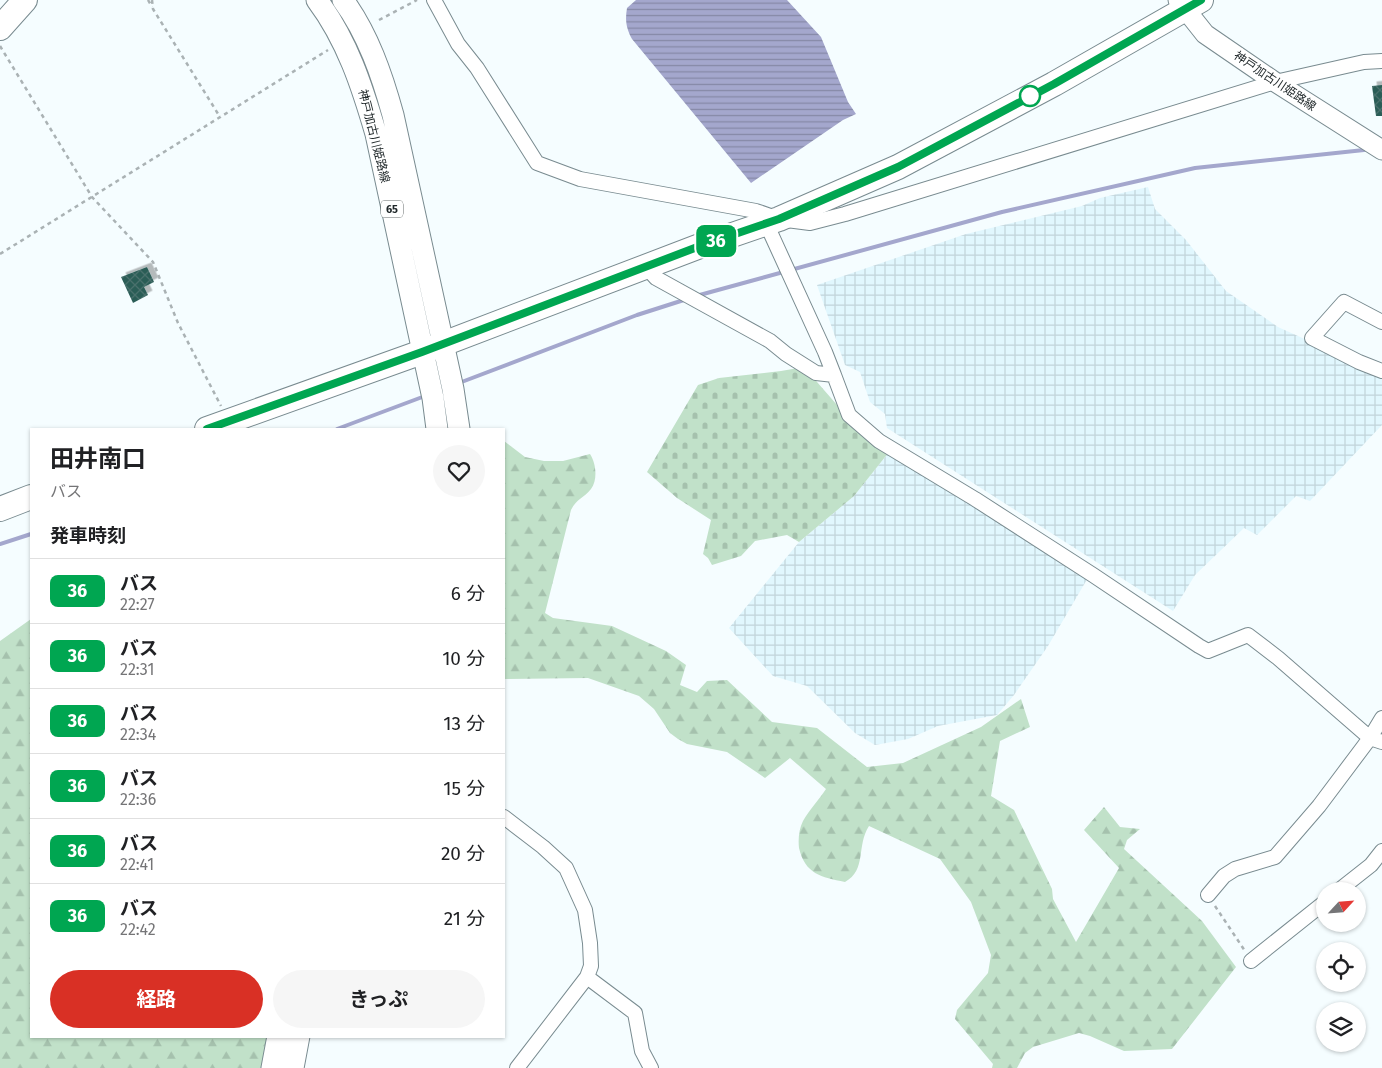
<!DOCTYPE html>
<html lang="ja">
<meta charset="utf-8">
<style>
body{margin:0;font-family:"Fira Sans","Noto Sans JP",sans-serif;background:#f6f6f6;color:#202124;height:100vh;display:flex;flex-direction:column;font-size:19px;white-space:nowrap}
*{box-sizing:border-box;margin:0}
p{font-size:16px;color:#757577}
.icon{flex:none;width:28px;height:28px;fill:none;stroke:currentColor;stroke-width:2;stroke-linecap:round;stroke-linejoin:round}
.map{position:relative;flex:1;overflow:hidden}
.drawer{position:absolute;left:30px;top:428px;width:475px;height:610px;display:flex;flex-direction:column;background:#fff;border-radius:0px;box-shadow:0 1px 4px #0004}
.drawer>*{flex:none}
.badge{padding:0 10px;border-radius:8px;font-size:18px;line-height:32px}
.needle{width:32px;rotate:64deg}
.controls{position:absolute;left:1316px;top:882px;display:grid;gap:10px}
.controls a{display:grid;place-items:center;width:50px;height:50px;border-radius:50%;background:#fff;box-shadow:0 1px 4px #0004;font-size:25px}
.map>.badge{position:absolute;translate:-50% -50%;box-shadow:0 0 0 2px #fff}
h2{padding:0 20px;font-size:19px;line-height:45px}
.round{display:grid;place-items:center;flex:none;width:52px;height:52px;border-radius:26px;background:#f6f6f6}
.overview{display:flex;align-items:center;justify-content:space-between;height:85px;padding:0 20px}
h1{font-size:24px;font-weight:700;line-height:38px}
.primary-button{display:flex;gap:10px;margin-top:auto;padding:10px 20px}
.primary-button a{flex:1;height:58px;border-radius:30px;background:#d93025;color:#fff;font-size:20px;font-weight:700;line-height:58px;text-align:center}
.primary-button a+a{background:#f6f6f6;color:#202124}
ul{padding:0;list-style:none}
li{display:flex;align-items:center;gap:15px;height:65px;padding:0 20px;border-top:1px solid #e0e0e0}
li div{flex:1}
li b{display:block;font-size:19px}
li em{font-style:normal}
li .badge{min-width:55px;font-weight:700;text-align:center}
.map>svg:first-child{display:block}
.industrial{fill:url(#industrial-grid)}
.forest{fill:url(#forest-firs)}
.cemetery{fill:url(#cemetery-stones)}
.water{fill:url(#water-rules)}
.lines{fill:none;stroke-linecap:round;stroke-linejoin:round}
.stream{stroke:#a4a7cd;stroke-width:4}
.building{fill:url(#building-cross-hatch);filter:url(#shadow)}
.street-casing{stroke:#798b90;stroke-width:16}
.secondary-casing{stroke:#798b90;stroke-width:21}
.primary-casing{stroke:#798b90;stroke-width:23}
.highway-casing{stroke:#798b90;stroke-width:26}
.path{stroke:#aab2b4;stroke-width:2.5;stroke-dasharray:4 4;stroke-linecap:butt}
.street{stroke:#fff;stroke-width:14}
.secondary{stroke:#fff;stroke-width:19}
.primary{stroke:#fff;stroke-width:21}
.highway{stroke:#fff;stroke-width:24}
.line-casing{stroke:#fff;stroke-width:11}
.line{stroke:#00a651;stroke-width:8}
.stop-dot{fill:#fff;stroke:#00a651;stroke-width:2.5}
.labels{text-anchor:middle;stroke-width:5;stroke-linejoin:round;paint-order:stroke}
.shield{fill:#fff;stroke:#626869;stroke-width:1}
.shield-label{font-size:11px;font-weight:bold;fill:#1f2729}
.street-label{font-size:12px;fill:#1f2729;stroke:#fff}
</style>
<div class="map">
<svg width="1382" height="1068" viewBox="0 0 1382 1068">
<defs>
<pattern id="industrial-grid" width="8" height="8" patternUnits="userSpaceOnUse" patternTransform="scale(1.25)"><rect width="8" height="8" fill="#e1f7fe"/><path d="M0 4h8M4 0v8" fill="none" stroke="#c1d4da"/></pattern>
<pattern id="forest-firs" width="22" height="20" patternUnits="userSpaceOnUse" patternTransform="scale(1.25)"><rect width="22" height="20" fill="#c1e1c9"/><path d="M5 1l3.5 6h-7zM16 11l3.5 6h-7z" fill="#a5c1ad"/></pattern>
<pattern id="cemetery-stones" width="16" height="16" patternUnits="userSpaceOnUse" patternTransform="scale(1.25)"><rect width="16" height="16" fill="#c1e1c9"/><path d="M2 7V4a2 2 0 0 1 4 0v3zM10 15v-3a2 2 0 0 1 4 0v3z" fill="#a5c1ad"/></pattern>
<pattern id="water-rules" width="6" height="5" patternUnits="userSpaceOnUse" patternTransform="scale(1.25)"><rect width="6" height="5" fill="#a4a7cd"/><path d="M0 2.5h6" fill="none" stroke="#8588a6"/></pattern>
<pattern id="building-cross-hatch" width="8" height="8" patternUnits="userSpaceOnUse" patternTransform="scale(1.25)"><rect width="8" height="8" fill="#2b5d57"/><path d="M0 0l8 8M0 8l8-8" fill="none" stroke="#48706c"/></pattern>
<filter id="shadow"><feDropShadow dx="4.5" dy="-4.5" stdDeviation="0" flood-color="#0004"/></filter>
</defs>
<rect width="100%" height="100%" fill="#f5fdff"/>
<path class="industrial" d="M 1148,187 L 1155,209 L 1186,240 L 1226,291 L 1278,327 L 1351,360 L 1382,372 L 1382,425 L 1310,501 L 1296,496 L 1257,535 L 1244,528 L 1195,575 L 1173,611 L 887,428 L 885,414 L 870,402 L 860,372 L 845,365 L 817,285 L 966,234 L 1082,206 L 1100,198 Z
M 889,452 L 1089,576 L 1048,646 L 1014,695 L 997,715 L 938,726 L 908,739 L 875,745 L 855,733 L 807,686 L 773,676 L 729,628 L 799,542 L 854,496 Z"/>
<path class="forest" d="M 504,441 L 525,457 L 544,461 L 563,461 L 590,454 C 596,463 598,480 591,489 C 584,498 577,498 571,510 L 545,613 L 553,618 L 612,626 L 666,651 L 686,665 L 680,685 L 697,692 L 707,681 L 727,680 L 772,722 L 817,728 L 867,767 L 903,763 L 981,727 L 1021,699 L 1030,727 L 1000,741 L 991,796 L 1014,810 L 1052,889 L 1053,899 L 1076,942 L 1119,868 L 1084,830 L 1104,807 L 1120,827 L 1140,829 L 1127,840 L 1124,849 L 1202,921 L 1236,967 L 1172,1049 L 1124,1051 L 1090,1036 L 1079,1033 L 1033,1047 L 1025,1053 L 1017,1068 L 992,1068 L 993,1064 L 955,1019 L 957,1010 L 988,973 L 991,955 L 971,902 L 940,859 L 869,826 C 856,846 867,870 845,882 C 821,877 805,874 799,848 C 798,839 799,829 803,821 C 809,810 819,800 826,789 L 790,758 L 765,778 L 727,752 L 687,744 L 678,739 L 670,733 L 654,709 L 639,696 L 588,678 L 504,679 Z
M 31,619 L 31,1036 L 271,1036 L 262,1068 L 0,1068 L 0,641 Z"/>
<path class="cemetery" d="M 804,367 L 844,413 L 889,452 L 854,496 L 799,542 L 787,535 L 755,541 L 741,556 L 712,565 L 708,558 L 703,554 L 711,520 L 677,498 L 647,472 L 698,385 L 719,378 L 781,371 Z"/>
<path class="water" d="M 636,0 L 787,0 L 821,37 L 848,102 L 856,114 L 843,120 L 751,183 L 632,39 C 626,28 625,20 627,8 Z"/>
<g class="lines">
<path class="stream" d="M 696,296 L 1002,212 L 1195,168 L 1364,150
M 459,383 L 637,315 L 687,299
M 337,429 L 425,396
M 0,544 L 31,534"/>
</g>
<path class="building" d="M 1382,85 L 1382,116 L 1376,116 L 1372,86 Z
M 147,267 L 154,282 L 144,287 L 148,295 L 133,303 L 121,277 Z"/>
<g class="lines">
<defs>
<path id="street" d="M 434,0 L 458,44 L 477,68 L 537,163 L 580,179 L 756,211 L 779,219 L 810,223 L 845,214 L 1275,82 L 1364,62 L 1382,61
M 766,223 L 825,352 L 834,375
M 646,267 L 656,278 L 770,341 L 786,354 L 816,373 L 834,375 L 849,415 L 879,441 L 975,499 L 1093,575 L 1199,646 L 1208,651 L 1248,635 L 1278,658 L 1370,738 L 1382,742
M 1382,322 L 1344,302 L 1312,338 L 1359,362 L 1382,371
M 504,817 L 543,847 L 566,868 L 585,910 L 590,943 L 591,966 L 587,977 L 517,1068
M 1338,891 L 1371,865 L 1382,851
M 1208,895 L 1224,876 L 1235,869 L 1275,857 L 1319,806 L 1370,738 L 1382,718
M 1251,961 L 1325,902
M 587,977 L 635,1013 L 642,1051 L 651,1068"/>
<path id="secondary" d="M 1178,0 L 1205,34 L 1275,82 L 1382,150"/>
<path id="primary" d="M 317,0 C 347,40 362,86 376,134 L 433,398 L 437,429
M 343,0 C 368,34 382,75 393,115 L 453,389 L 459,429
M 272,1068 L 278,1036
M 293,1068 L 299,1036"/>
<path id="highway" d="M 0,28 L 25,0
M 207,429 L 422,352 L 700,246 L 779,219 L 898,167 L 1054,84 L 1201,0
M 0,509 L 31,497"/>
</defs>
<use href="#street" class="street-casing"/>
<use href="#secondary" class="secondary-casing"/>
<use href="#primary" class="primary-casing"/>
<use href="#highway" class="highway-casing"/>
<path class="path" d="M 148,0 L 152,7
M 152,0 L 153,9 L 220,117
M 379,20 L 417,0
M 0,46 L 92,197 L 153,262 L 178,323 L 221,406
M 0,254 L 328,50
M 1215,906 L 1245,951"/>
<use href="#street" class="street"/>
<use href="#secondary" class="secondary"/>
<use href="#primary" class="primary"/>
<use href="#highway" class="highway"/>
</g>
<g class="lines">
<defs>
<path id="line" d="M 207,429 L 422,352 L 700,246 L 779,219 L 898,167 L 1054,84 L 1201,0"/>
</defs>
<use href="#line" class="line-casing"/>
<use href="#line" class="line"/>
</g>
<circle class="stop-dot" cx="1030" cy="96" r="10"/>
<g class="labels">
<rect class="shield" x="381" y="200.5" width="22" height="17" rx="4"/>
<g class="shield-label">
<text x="392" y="213">65</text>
</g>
<g class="street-label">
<text transform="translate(1275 81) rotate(34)" y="4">神戸加古川姫路線</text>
<text transform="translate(374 136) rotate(76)" y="4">神戸加古川姫路線</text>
</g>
</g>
</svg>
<div class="controls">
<a><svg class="needle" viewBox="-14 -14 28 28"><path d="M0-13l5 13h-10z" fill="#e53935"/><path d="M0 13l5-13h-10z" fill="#757577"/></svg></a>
<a><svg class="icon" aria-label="locate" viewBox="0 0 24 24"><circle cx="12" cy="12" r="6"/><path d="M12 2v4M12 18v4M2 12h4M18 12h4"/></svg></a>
<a><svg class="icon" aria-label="layers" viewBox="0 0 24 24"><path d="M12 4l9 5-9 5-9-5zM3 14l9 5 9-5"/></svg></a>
</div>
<b class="badge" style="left:716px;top:241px;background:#00a651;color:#fff">36</b>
<section class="drawer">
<div class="overview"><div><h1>田井南口</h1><p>バス</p></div><a class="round"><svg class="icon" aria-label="heart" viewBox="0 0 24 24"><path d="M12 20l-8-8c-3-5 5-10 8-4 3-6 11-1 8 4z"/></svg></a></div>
<h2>発車時刻</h2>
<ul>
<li><span class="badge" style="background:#00a651;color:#fff">36</span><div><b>バス</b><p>22:27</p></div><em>6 分</em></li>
<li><span class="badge" style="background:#00a651;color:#fff">36</span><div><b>バス</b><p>22:31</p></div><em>10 分</em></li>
<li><span class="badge" style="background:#00a651;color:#fff">36</span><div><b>バス</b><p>22:34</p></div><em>13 分</em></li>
<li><span class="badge" style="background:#00a651;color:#fff">36</span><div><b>バス</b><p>22:36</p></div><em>15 分</em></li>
<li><span class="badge" style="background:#00a651;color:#fff">36</span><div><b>バス</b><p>22:41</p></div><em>20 分</em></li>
<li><span class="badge" style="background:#00a651;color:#fff">36</span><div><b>バス</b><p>22:42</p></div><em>21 分</em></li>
</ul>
<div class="primary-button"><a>経路</a><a>きっぷ</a></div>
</section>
</div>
